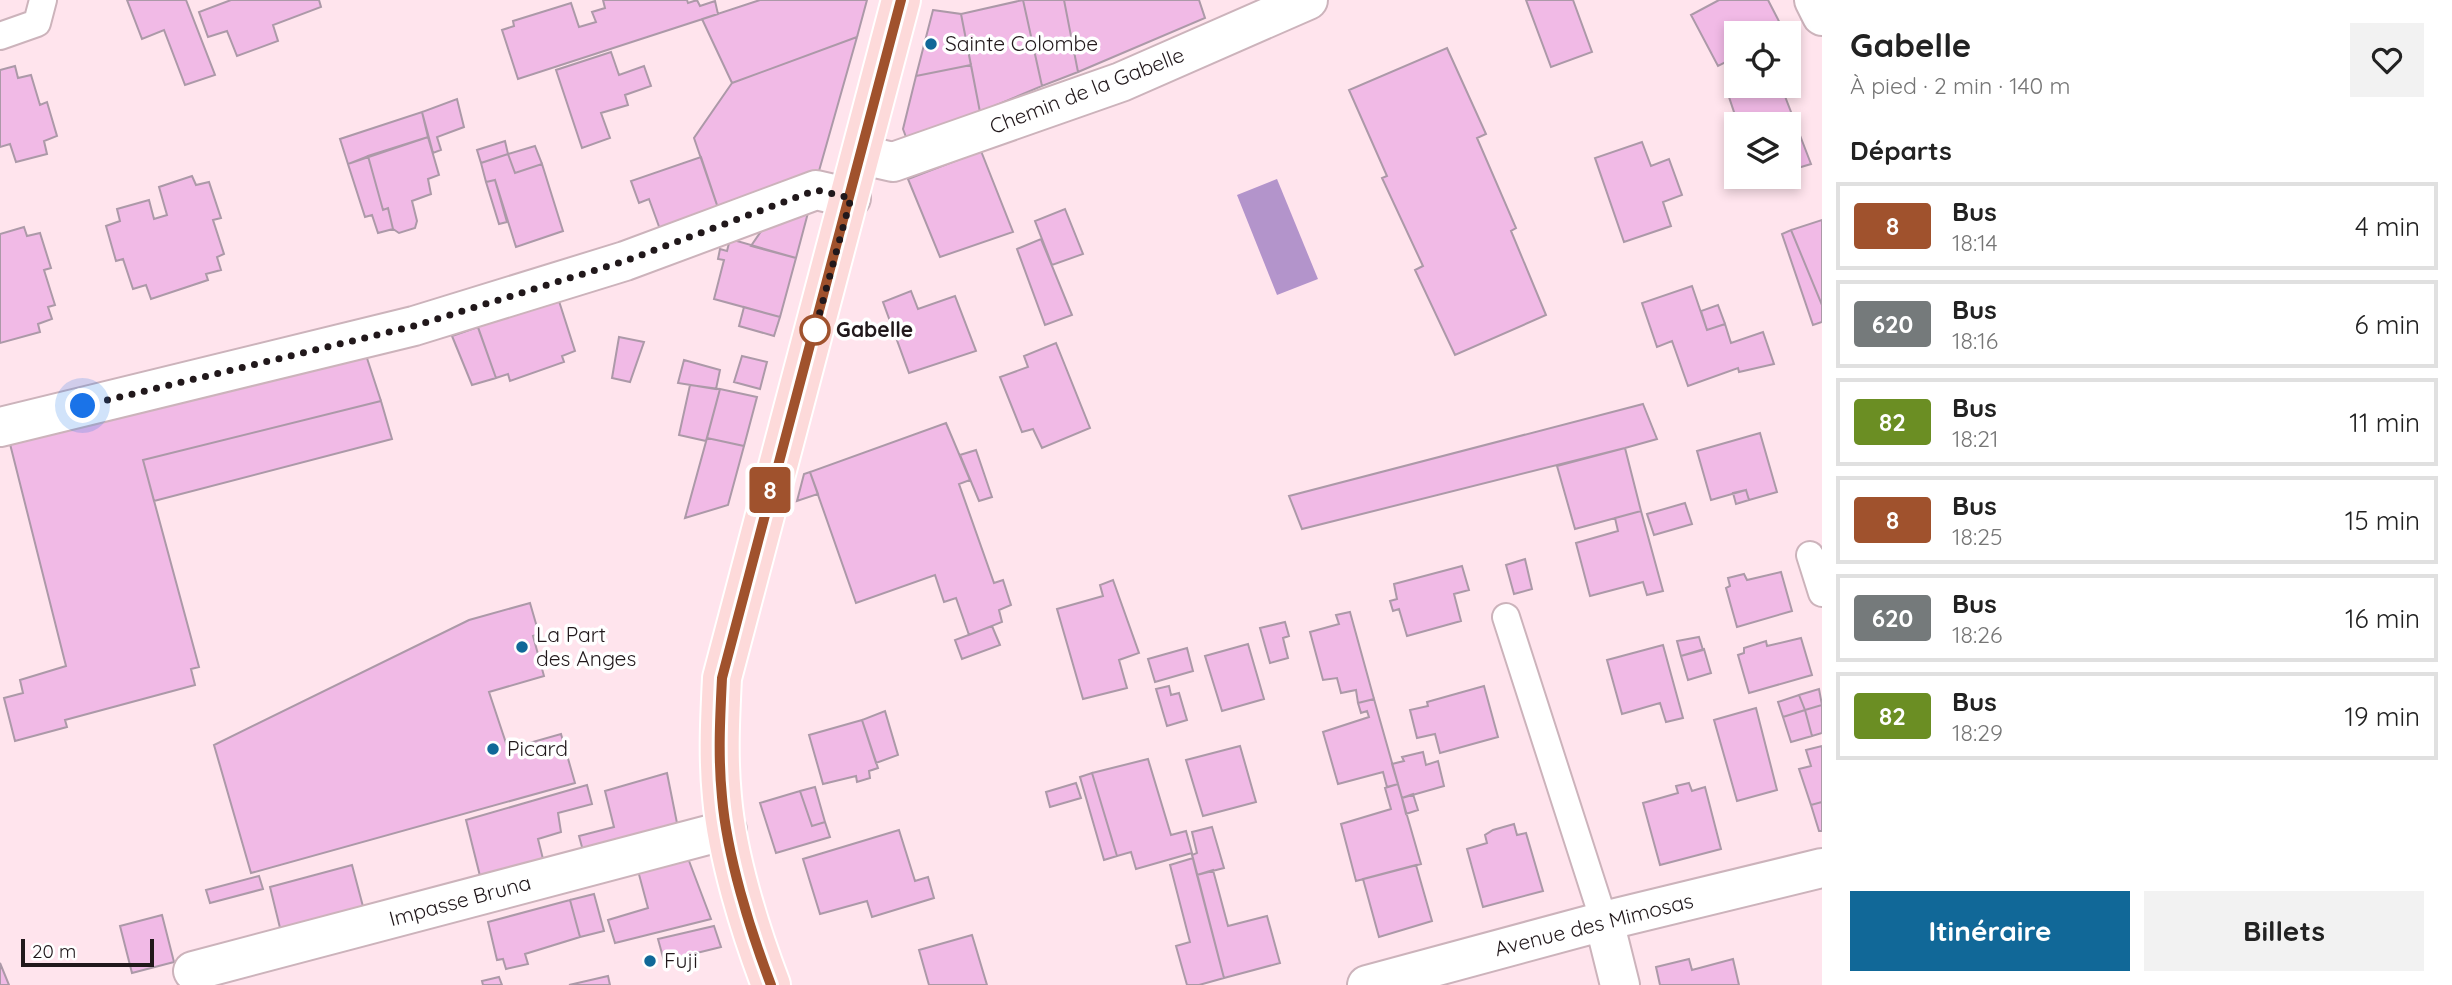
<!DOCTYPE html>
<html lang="fr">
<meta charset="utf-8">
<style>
body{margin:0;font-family:Quicksand,sans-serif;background:#f2f2f2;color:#222;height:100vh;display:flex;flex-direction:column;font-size:26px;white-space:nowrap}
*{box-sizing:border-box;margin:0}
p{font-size:23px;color:#767676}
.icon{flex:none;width:38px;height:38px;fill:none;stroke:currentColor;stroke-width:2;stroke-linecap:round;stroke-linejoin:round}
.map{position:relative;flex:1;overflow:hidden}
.panel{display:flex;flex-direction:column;background:#fff;width:630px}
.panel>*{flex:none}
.badge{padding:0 14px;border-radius:5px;font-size:24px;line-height:46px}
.controls{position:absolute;left:1724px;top:21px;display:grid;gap:14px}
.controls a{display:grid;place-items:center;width:77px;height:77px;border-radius:0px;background:#fff;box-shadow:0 4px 10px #0003;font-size:35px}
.scale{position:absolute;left:21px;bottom:18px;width:133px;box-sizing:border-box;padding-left:7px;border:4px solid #21181b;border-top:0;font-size:19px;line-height:24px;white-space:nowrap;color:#21181b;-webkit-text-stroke:5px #fff;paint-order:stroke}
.you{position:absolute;width:35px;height:35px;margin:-18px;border:5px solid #fff;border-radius:50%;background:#1a73e8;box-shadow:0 0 0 10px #1a73e833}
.map>.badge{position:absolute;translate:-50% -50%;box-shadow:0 0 0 4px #fff}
h2{padding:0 28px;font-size:26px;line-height:63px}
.round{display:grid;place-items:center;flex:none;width:74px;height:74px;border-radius:0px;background:#f2f2f2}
.head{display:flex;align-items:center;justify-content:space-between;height:119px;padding:0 28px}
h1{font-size:33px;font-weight:700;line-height:52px}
.button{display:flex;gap:14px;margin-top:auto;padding:14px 28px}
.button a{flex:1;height:80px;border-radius:0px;background:#116898;color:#fff;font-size:28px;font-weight:700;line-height:80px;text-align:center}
.button a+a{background:#f2f2f2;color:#222}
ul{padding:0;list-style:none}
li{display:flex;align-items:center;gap:21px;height:88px;margin:0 14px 10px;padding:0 14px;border:4px solid #e0e0e0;border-radius:0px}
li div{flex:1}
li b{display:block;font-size:26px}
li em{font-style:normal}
li .badge{min-width:77px;font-weight:700;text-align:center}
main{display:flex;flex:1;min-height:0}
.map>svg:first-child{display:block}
.water{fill:#b394cb}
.building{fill:#f1bae6;stroke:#ac99a8;stroke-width:2}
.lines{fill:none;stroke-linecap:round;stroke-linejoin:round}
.service-casing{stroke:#ccb3bb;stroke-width:30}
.minor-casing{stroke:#ccb3bb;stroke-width:42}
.primary-casing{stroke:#fff;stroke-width:42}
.service{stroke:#fff;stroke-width:26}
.minor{stroke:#fff;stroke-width:38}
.primary{stroke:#fddada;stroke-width:38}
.line-casing{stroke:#fff;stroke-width:16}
.line{stroke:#a0522d;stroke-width:10}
.walk{stroke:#21181b;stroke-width:7;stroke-dasharray:0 12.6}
.poi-dot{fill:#116898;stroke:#fff;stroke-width:2.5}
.stop-dot{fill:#fff;stroke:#a0522d;stroke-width:3.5}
.labels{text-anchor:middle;stroke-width:7;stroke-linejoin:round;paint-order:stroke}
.poi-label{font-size:21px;fill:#21181b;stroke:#fff;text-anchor:start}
.street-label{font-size:21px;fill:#21181b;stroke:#fff}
.stop-label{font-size:21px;font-weight:bold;fill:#21181b;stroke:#fff;text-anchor:start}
</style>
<main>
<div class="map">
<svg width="1822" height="985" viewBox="0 0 1822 985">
<rect width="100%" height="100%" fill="#ffe4ed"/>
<path class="water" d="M 1277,179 L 1318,279 L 1277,295 L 1237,195 Z"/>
<path class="building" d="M 127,0 L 186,0 L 215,75 L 185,85 L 164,30 L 142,39 Z
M 231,0 L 319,0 L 321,7 L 273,25 L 278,41 L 237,56 L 227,31 L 208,37 L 199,12 Z
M 603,0 L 687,0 L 688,3 L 697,0 L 700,6 L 715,1 L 718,14 L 518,79 L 502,30 L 514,26 L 513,21 L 571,3 L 579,27 L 596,22 L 592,12 L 605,8 Z
M 760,0 L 867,0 L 857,37 L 732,83 L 702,19 Z
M 1023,0 L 1042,86 L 980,112 L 961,14 Z
M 1023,0 L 1064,0 L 1078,72 L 1042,86 Z
M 1064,0 L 1199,0 L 1205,18 L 1078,72 Z
M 1526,0 L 1573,0 L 1592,52 L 1551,67 Z
M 1719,0 L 1768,0 L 1785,33 L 1736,33 L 1736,57 L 1718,66 L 1691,15 Z
M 933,10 L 961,14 L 971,65 L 916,76 Z
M 857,37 L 817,178 L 719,211 L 694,138 L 732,83 Z
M 1447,48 L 1486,134 L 1477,138 L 1516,228 L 1511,231 L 1546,315 L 1455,355 L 1415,270 L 1423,266 L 1382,178 L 1387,176 L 1349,90 Z
M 611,52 L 619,75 L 644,66 L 651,86 L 625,95 L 628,105 L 601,113 L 610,138 L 582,148 L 556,70 Z
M 971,65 L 980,112 L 906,137 L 903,129 L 916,76 Z
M 15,66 L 18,78 L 31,75 L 40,105 L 47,102 L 57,136 L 44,141 L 47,154 L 16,162 L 10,144 L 0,147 L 0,70 Z
M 1751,86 L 1781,86 L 1811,164 L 1788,171 L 1788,124 L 1738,124 L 1728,94 Z
M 457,99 L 464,127 L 437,137 L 441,150 L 433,153 L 422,112 Z
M 422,112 L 428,137 L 348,164 L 340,139 Z
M 428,137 L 439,175 L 428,179 L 431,194 L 412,201 L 417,221 L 415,228 L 399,233 L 393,229 L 388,208 L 383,210 L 368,156 Z
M 505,141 L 508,154 L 481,163 L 477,150 Z
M 1642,142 L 1651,166 L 1669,159 L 1682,195 L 1663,202 L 1671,226 L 1624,242 L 1595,158 Z
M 535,146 L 542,164 L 515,173 L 508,154 Z
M 981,151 L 1013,232 L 940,257 L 908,179 Z
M 508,154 L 515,173 L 542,164 L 563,231 L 516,247 L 495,180 L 486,182 L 481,163 Z
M 368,156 L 383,210 L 388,208 L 393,229 L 378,233 L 372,215 L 365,217 L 348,164 Z
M 701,157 L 719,211 L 661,232 L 649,199 L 639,203 L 631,181 Z
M 192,176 L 196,185 L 209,182 L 221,218 L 213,220 L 224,254 L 217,257 L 221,270 L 206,274 L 208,280 L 151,299 L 146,285 L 133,289 L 123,259 L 116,261 L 106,226 L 120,221 L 117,209 L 149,200 L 154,219 L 167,215 L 159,187 Z
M 495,180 L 507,222 L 499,224 L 486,182 Z
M 809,209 L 796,258 L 751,246 L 773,214 Z
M 1065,209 L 1083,254 L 1052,265 L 1035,221 Z
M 1822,220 L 1822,305 L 1791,230 Z
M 24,227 L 27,236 L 40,233 L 51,268 L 44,270 L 55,305 L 48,307 L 52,319 L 38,324 L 40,332 L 0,343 L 0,234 Z
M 1791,230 L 1822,305 L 1822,322 L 1813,325 L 1782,234 Z
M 730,239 L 796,258 L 780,317 L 714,299 L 724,260 L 718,259 L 720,249 L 727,251 Z
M 1041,239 L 1072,315 L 1045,325 L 1017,249 Z
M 1692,286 L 1707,330 L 1725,324 L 1731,343 L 1763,332 L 1774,364 L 1739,372 L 1738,368 L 1688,386 L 1672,341 L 1657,347 L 1642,303 Z
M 911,291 L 918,309 L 955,296 L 976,351 L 909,373 L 883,302 Z
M 558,298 L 575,351 L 562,356 L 564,362 L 510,381 L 508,374 L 496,378 L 476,322 Z
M 1718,305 L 1725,324 L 1707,330 L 1701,311 Z
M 744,307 L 780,317 L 774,336 L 739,326 Z
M 478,327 L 496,378 L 472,385 L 452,336 Z
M 619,337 L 644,342 L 630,382 L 612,378 Z
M 1056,343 L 1090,428 L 1042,448 L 1033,429 L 1022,432 L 1000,377 L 1028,367 L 1024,356 Z
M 364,349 L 381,401 L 143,460 L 199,667 L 191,669 L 195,685 L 65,720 L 67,727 L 15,741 L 4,698 L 23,693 L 20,680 L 66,666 L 8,436 Z
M 742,356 L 767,362 L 760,389 L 734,382 Z
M 684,360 L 720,370 L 716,389 L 678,383 Z
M 690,385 L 720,389 L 706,441 L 679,435 Z
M 720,389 L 757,397 L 744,446 L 707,438 Z
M 381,401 L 392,439 L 154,501 L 143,460 Z
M 1643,404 L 1657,439 L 1625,448 L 1302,529 L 1289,496 Z
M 946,423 L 970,480 L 959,484 L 994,583 L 1003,580 L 1011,605 L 999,610 L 1002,622 L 969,635 L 956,598 L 944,602 L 935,575 L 856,603 L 810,472 Z
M 1760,433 L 1777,492 L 1749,500 L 1746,490 L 1711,500 L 1697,451 Z
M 707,438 L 744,446 L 728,505 L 685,518 Z
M 1625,448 L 1641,511 L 1575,529 L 1557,466 Z
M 976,450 L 992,497 L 979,501 L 960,455 Z
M 810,472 L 818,494 L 797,501 L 804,474 Z
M 1746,490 L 1749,500 L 1736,504 L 1733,493 Z
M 1685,503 L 1692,524 L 1654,535 L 1647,514 Z
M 1641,511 L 1663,591 L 1647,595 L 1643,582 L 1590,596 L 1576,543 L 1618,531 L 1615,518 Z
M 1525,559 L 1532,589 L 1514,594 L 1506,565 Z
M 1462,566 L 1469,590 L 1454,594 L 1461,621 L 1407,636 L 1399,609 L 1393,611 L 1390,601 L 1397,599 L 1394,584 Z
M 1781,572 L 1792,611 L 1737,627 L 1726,588 L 1730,586 L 1728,578 L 1744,574 L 1747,580 Z
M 1113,580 L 1139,653 L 1119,660 L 1127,688 L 1083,699 L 1057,609 L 1103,596 L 1100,585 Z
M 530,603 L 539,634 L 533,636 L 544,676 L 489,692 L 508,749 L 561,734 L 575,783 L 251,873 L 214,745 L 469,620 Z
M 1350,612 L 1374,699 L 1358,703 L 1356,690 L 1341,693 L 1337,678 L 1323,680 L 1310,632 L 1339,624 L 1336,615 Z
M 1285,622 L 1289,636 L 1283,638 L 1288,658 L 1270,663 L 1260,628 Z
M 992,626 L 1000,645 L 962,659 L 955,640 Z
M 1699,637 L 1703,650 L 1681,656 L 1677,641 Z
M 1801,638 L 1812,675 L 1749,693 L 1738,655 L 1744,653 L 1744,648 L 1766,641 L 1767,646 Z
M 1248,644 L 1264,699 L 1222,711 L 1205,656 Z
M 1663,645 L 1683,718 L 1666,722 L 1660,703 L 1622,714 L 1607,660 Z
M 1187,648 L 1193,671 L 1155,682 L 1148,659 Z
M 1704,649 L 1711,673 L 1688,680 L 1681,656 Z
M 1169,686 L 1171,695 L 1179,693 L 1187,720 L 1167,726 L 1156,689 Z
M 1484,686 L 1498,737 L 1440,753 L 1435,734 L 1417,738 L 1410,710 L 1428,706 L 1427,702 Z
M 1819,689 L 1822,705 L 1805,710 L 1799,695 Z
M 1799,695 L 1805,710 L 1783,717 L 1778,702 Z
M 1374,699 L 1398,784 L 1387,787 L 1383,772 L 1338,784 L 1323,732 L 1369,717 L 1367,711 L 1361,713 L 1358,703 Z
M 1822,705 L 1822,733 L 1812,736 L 1805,710 Z
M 1756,708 L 1777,790 L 1737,801 L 1714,720 Z
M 1805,710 L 1812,736 L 1791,742 L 1783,717 Z
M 885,711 L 898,755 L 876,763 L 862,720 Z
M 862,720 L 878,768 L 869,771 L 870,778 L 857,782 L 856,776 L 823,784 L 809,735 Z
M 1240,746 L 1256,802 L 1203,816 L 1186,760 Z
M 1822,746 L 1822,802 L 1811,805 L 1799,769 L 1811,766 L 1806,750 Z
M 1423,752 L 1426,765 L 1438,761 L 1444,786 L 1402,798 L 1392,764 L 1404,761 L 1402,757 Z
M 1148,759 L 1171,835 L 1186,831 L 1192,853 L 1136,869 L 1131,852 L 1117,856 L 1092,773 Z
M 667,773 L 679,833 L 585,858 L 579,836 L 614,827 L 605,791 Z
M 1092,773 L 1117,856 L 1104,860 L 1080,777 Z
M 1076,783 L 1081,798 L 1050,807 L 1046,792 Z
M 1689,783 L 1692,791 L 1705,787 L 1721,849 L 1660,865 L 1643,803 L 1678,793 L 1676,786 Z
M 1398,784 L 1421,864 L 1356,881 L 1341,824 L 1391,809 L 1385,788 Z
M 587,785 L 592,804 L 558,813 L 561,832 L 538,839 L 545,867 L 482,884 L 466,820 Z
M 815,787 L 825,822 L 812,826 L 800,791 Z
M 800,791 L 812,826 L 825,822 L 830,837 L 776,853 L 760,803 Z
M 1413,794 L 1418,810 L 1406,814 L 1402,798 Z
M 1822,802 L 1822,831 L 1819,831 L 1811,805 Z
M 1514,824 L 1517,835 L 1526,833 L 1543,891 L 1483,907 L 1467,849 L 1487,843 L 1485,835 L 1493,830 Z
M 1212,827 L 1224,868 L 1197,875 L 1192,855 L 1197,853 L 1192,832 Z
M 899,830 L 915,881 L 928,877 L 934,898 L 872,917 L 867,901 L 820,914 L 803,859 Z
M 686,853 L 711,919 L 615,943 L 608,920 L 648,908 L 637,867 Z
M 1193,858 L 1224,978 L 1199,985 L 1187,985 L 1176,946 L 1190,942 L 1170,865 Z
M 352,865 L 365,914 L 282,936 L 270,887 Z
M 1416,865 L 1432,921 L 1379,937 L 1363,879 Z
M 1213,870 L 1228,926 L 1267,916 L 1280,963 L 1224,978 L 1197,875 Z
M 259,876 L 263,889 L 210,903 L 206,890 Z
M 594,894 L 604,931 L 580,937 L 570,900 Z
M 570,900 L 580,937 L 525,954 L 528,964 L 506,969 L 503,959 L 497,960 L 488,922 Z
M 162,915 L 174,962 L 132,973 L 120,926 Z
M 714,926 L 721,947 L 664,961 L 658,939 Z
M 972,935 L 987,985 L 929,985 L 919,950 Z
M 1689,959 L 1692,970 L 1733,959 L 1739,985 L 1660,985 L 1656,967 Z
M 0,963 L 9,985 L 0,985 Z
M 608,976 L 610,985 L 569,985 Z
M 499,977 L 502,985 L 483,985 L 482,981 Z"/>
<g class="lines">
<defs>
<path id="service" d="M 0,36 L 37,23 L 43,0
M 1810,555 L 1822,593
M 1506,617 L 1604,921"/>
<path id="minor" d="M 1814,0 L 1822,16
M 862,155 L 893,162 L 1121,82 L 1308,0
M 0,427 L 414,326 L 625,261 L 816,190 L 851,198
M 1604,921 L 1620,985
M 193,971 L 727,830
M 1367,985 L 1604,921 L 1822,868"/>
<path id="primary" d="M 771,985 C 750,930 727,856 722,797 C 718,757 720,718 722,678 L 901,0"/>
</defs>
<use href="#service" class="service-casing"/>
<use href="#minor" class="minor-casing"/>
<use href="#primary" class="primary-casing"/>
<use href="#service" class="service"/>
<use href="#minor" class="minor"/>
<use href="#primary" class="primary"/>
</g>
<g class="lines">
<defs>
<path id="line" d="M 771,985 C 750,930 727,856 722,797 C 718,757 720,718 722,678 L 901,0"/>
</defs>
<use href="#line" class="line-casing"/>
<use href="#line" class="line"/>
<path class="walk" d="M 83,406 L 414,326 L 625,261 L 816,190 L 851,198 L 815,330"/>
</g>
<g class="poi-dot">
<circle cx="931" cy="44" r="7"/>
<circle cx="522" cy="647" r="7"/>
<circle cx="493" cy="749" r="7"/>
<circle cx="650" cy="961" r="7"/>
</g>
<circle class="stop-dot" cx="815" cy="330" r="14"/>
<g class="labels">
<g class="poi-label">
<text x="945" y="51">Sainte Colombe</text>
<text x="536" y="642">La Part<tspan x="536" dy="24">des Anges</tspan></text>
<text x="507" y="756">Picard</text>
<text x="664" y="968">Fuji</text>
</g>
<g class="street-label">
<text transform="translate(1087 91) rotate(-21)" y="7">Chemin de la Gabelle</text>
<text transform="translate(460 901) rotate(-15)" y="7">Impasse Bruna</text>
<text transform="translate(1594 925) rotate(-14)" y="7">Avenue des Mimosas</text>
</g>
<g class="stop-label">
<text x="836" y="337">Gabelle</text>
</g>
</g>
</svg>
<div class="controls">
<a><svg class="icon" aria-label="locate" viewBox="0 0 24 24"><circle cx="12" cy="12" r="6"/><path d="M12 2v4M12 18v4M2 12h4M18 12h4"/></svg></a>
<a><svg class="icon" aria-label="layers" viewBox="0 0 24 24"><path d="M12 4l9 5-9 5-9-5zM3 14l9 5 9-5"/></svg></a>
</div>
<div class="scale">20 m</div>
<div class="you" style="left:83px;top:406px"></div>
<b class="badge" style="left:770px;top:490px;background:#a0522d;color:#fff">8</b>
</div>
<section class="panel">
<div class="head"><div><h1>Gabelle</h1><p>À pied · 2 min · 140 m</p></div><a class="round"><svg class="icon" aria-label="heart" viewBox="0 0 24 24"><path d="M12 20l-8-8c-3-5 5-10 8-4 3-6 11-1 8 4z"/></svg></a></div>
<h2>Départs</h2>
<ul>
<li><span class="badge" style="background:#a0522d;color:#fff">8</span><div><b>Bus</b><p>18:14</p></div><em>4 min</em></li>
<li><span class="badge" style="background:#757a7b;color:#fff">620</span><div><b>Bus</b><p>18:16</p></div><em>6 min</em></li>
<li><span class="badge" style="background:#6b8e23;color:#fff">82</span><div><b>Bus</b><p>18:21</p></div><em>11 min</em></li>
<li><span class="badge" style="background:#a0522d;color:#fff">8</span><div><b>Bus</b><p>18:25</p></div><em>15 min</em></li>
<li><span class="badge" style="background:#757a7b;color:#fff">620</span><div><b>Bus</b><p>18:26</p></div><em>16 min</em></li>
<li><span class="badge" style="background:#6b8e23;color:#fff">82</span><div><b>Bus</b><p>18:29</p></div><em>19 min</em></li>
</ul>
<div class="button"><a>Itinéraire</a><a>Billets</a></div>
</section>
</main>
